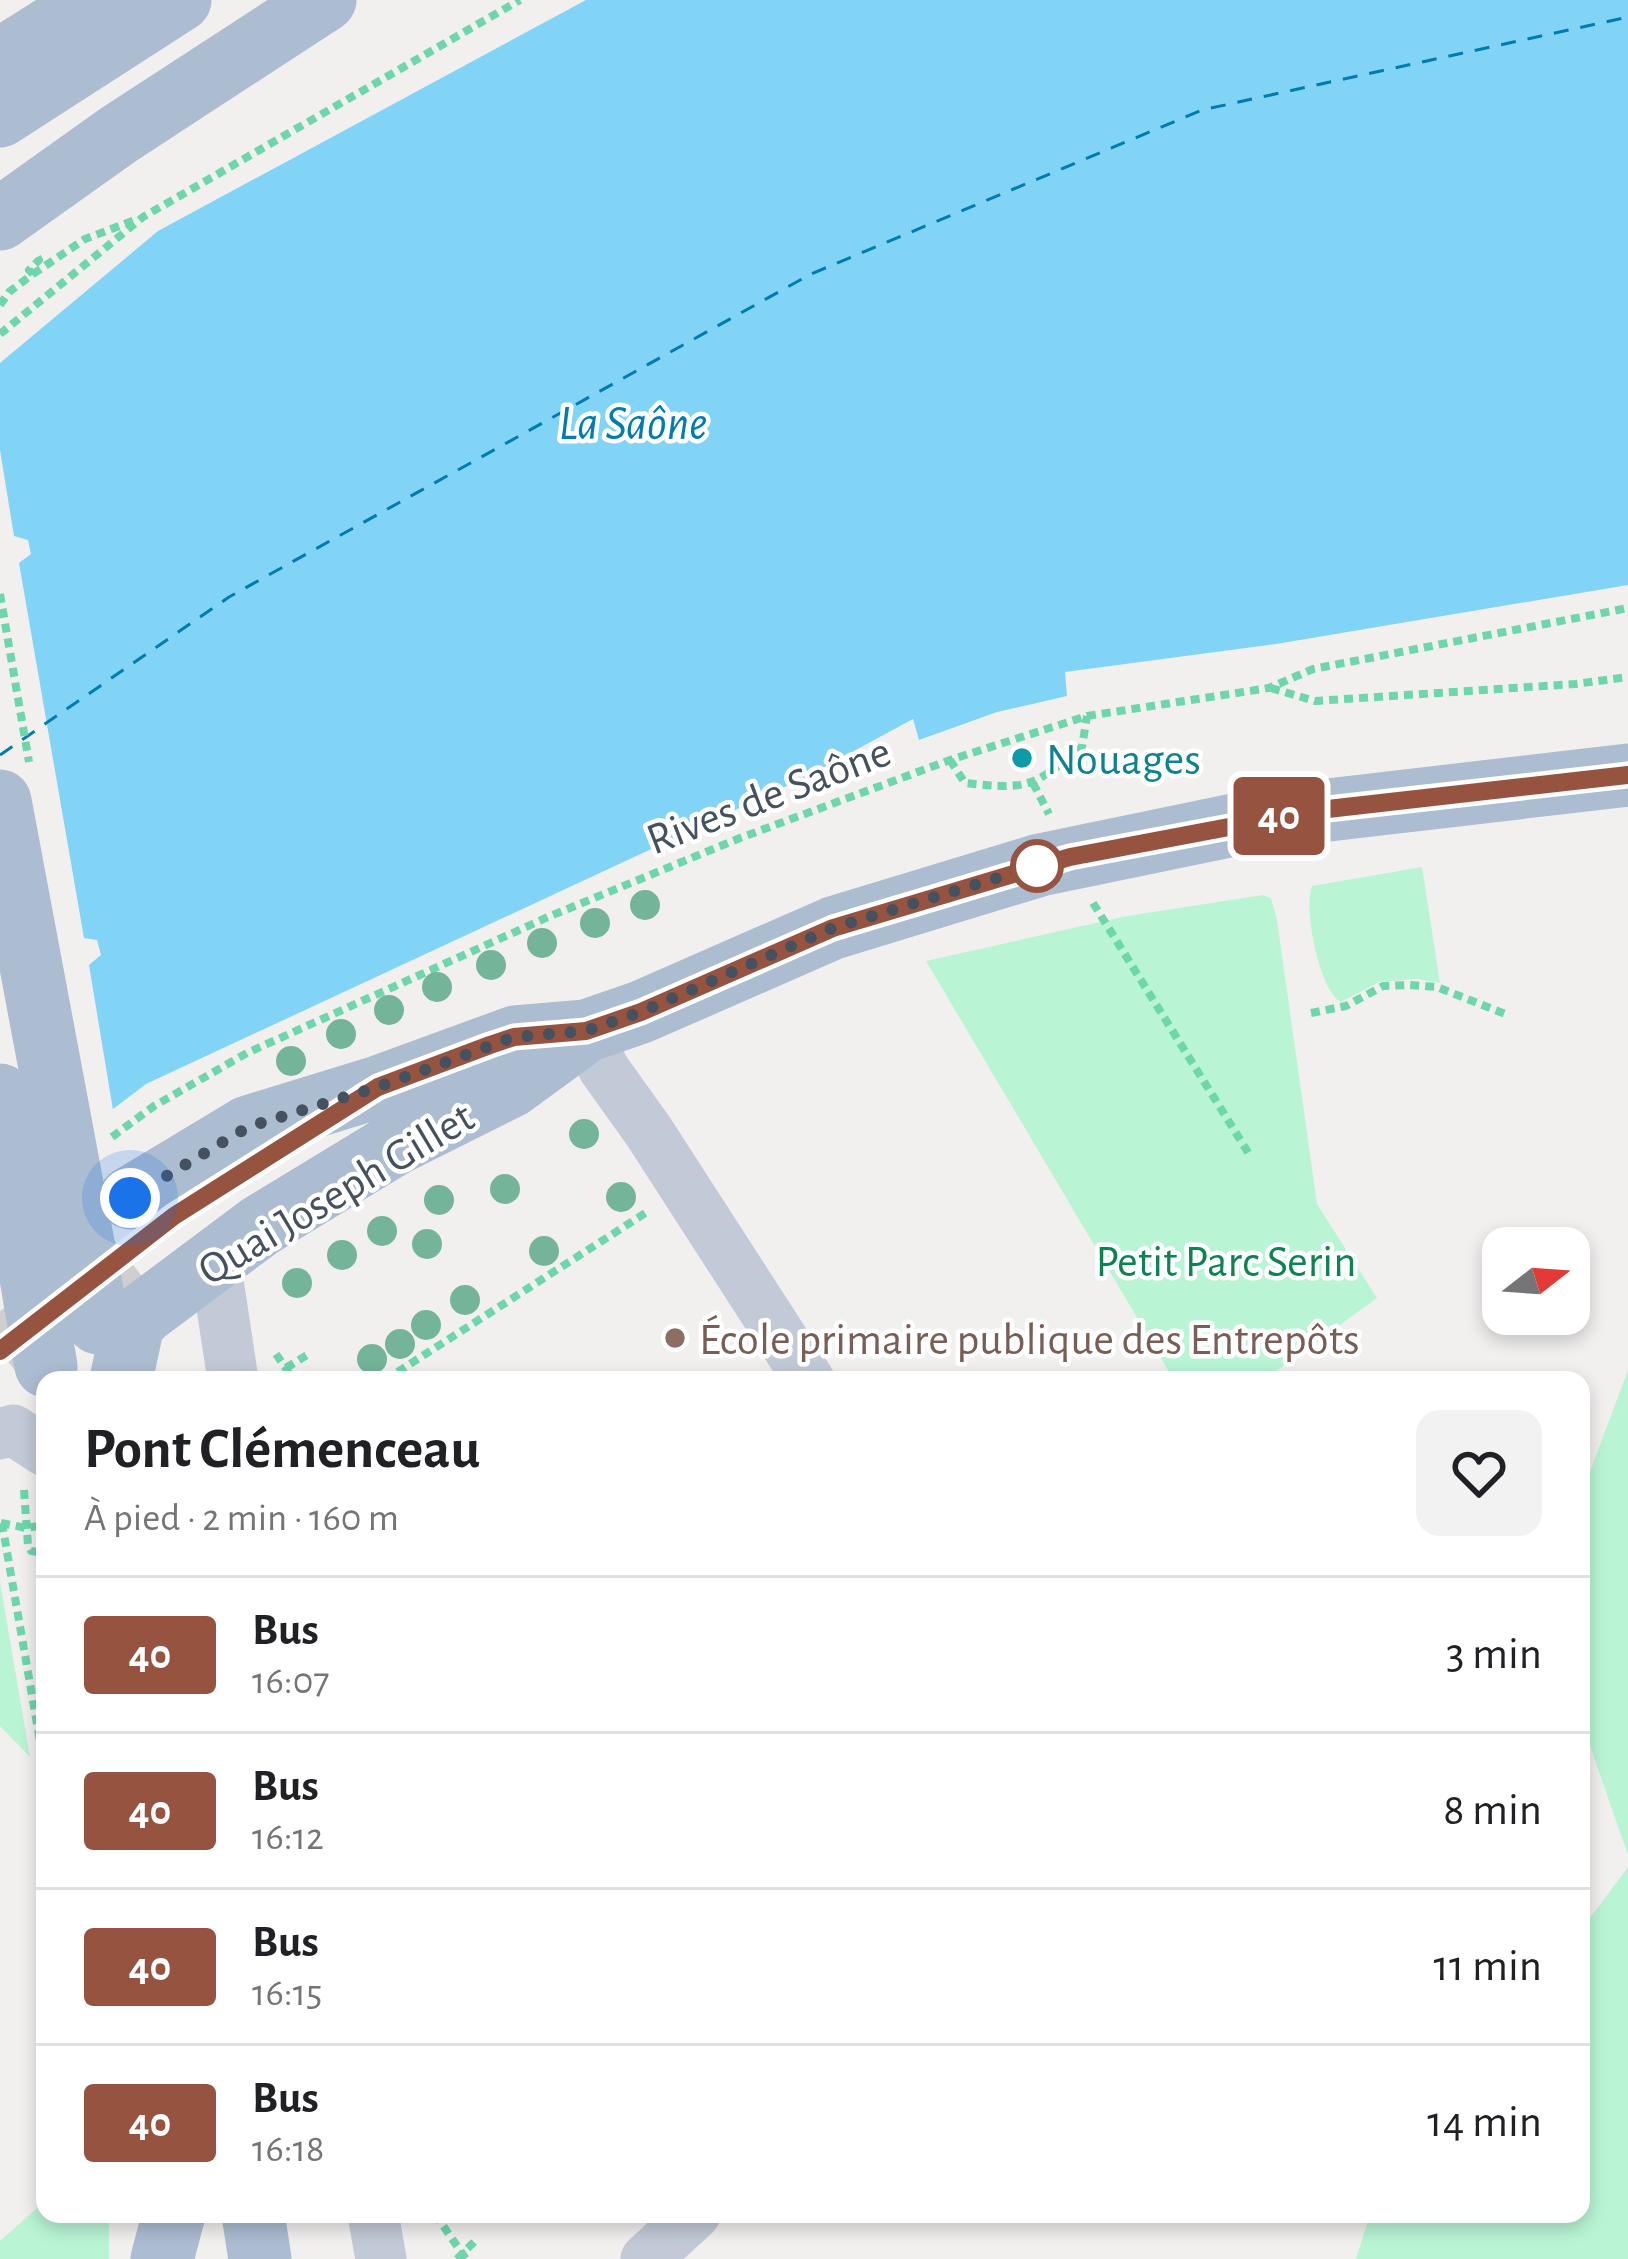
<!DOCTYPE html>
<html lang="fr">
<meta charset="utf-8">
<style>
body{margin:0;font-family:"Alegreya Sans",sans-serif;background:#f2f2f2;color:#202124;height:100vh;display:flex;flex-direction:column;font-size:45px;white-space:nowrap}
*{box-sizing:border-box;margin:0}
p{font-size:39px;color:#757577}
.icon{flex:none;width:66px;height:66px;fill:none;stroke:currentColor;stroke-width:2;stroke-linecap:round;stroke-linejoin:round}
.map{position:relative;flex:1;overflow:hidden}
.details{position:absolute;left:36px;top:1371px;width:1554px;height:852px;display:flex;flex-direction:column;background:#fff;border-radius:24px;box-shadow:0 6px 18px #0003}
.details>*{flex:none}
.badge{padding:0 24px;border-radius:9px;font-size:42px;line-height:78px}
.needle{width:78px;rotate:73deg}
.buttons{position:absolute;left:1482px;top:1227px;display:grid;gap:24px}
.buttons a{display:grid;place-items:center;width:108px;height:108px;border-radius:24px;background:#fff;box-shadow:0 6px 18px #0003;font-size:60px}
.you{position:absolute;width:60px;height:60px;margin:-30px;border:9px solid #fff;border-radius:50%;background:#1a73e8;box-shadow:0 0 0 18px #1a73e833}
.map>.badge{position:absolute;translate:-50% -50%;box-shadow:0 0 0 6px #fff}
.round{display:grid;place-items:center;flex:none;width:126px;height:126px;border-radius:24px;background:#f2f2f2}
.headline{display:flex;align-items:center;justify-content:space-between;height:204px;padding:0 48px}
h1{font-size:57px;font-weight:700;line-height:90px}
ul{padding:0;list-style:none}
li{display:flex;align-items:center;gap:36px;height:156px;padding:0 48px;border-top:3px solid #e0e0e0}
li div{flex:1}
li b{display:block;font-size:45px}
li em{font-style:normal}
li .badge{min-width:132px;font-weight:700;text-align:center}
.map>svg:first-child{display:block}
.green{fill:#b9f4d5}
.water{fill:#81d4f6}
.pier{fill:#f2efef}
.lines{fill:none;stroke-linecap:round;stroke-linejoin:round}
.ferry{stroke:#017caf;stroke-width:3;stroke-dasharray:15 12;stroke-linecap:butt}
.major-tunnel{stroke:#cfcfd2;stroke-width:63;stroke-dasharray:63 32;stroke-linecap:butt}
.path{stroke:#6dd6ab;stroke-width:8;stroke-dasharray:9 6;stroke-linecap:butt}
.minor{stroke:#c1cad6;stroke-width:51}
.major{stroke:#acbcd1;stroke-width:63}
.path-bridge{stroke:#6dd6ab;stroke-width:8;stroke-dasharray:9 6;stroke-linecap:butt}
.major-bridge{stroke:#acbcd1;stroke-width:63}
.tree{fill:#74b499}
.line-casing{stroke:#fff;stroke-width:27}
.line{stroke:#965340;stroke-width:18}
.walk{stroke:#45515f;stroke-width:12;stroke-dasharray:0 21.6}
.culture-dot{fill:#0f9aa8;stroke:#fff;stroke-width:4.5}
.stop-dot{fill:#fff;stroke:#965340;stroke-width:6}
.education-dot{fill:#8d6e63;stroke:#fff;stroke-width:4.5}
.labels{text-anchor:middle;stroke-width:9;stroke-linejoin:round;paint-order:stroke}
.culture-label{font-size:45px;fill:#0d838f;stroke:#fff;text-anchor:start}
.street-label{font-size:45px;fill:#45515f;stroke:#fff}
.park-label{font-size:45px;fill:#0d8352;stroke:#fff}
.education-label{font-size:45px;fill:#785e54;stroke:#fff;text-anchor:start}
.water-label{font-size:48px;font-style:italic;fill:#017caf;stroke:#fff}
</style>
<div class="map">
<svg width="1628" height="2259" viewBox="0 0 1628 2259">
<rect width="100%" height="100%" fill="#f2efef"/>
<path class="green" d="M 1422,867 L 1440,983 L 1418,979 L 1379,982 L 1341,1002 C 1319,991 1303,907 1312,886 Z
M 1263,895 L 1271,898 L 1277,920 L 1317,1204 L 1377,1298 L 1264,1380 L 1174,1380 L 926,961 L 1127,916 Z
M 1628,1370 L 1628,1855 L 1581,1720 L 1581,1496 Z
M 0,1582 L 30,1757 L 0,1726 Z
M 1628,1867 L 1628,2259 L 1356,2259 L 1370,2214 L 1581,2214 L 1581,1930 Z
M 45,2201 L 45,2214 L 109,2214 L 109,2259 L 0,2259 L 0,2241 Z"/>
<path class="water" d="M 586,0 L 1628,0 L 1628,585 L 1276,644 L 1065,672 L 1067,696 L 997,712 L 919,740 L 913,719 L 804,778 L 146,1084 L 0,1195 L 0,363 L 158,231 Z"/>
<path class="pier" d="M 0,450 L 14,536 L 28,540 L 31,554 L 19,563 L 84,938 L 97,940 L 101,955 L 89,965 L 114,1116 L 0,1201 Z"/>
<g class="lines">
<path class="ferry" d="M 0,755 L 229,597 L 811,274 L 1202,110 L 1628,17"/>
<path class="major-tunnel" d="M 0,1351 L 138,1244"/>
<path class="path" d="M 33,274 L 85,239 L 135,220
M 0,305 L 9,292 L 33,274 L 29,270 L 39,260 L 36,255
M 0,334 L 143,217 L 520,0
M 1271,688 L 1315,701 L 1575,684 L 1628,677
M 950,760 L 965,783 C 1030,790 1032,787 1082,747 L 1087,716
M 1033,783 L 1049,814
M 1093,903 L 1249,1154
M 1311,1013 L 1346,1006 L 1383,986 L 1410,985 L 1437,987 L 1508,1015
M 112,1137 L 154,1106 L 247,1053 L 548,917 L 740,838 L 950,760 L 1087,716 L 1269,688 L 1313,669 L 1628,608
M 276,1354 L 294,1380
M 286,1368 L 307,1355
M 385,1380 L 647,1212
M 24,1490 L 28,1545 L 31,1551 L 45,1553
M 1,1523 L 26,1528 L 45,1525
M 2,1523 L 45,1770
M 43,1553 L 45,1565
M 435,2214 L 466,2259
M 457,2259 L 477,2239"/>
<path class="minor" d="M 586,1031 L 604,1069 L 649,1132 L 809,1380
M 215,1261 L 233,1380
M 0,1434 L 13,1430 L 45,1451
M 373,2214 L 381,2259
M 646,2259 L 695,2214"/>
<path class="major" d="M 0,60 L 95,0
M 0,116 L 180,0
M 0,219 L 118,135 L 325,0
M 130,1198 L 248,1127 L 378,1087 L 515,1037 L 586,1031 L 641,1012 L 833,928 L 1040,865 L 1277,816 L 1628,775
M 121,1380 L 133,1324 L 145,1312 L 260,1226 L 395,1144 L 511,1086 L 585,1032
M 253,2214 L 260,2259
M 162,2259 L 174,2214"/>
<path class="path-bridge" d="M 0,594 L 29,762"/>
<path class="major-bridge" d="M 0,801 L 98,1323
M 0,1095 L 46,1366"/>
</g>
<g class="tree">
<circle cx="645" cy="905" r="15"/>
<circle cx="595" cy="923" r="15"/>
<circle cx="542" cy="943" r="15"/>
<circle cx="491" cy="965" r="15"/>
<circle cx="437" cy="987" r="15"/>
<circle cx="389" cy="1010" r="15"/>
<circle cx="341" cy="1034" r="15"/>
<circle cx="291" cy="1061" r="15"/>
<circle cx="584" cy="1134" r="15"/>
<circle cx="505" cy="1189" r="15"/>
<circle cx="621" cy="1197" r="15"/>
<circle cx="439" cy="1200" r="15"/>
<circle cx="382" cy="1231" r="15"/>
<circle cx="427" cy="1244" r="15"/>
<circle cx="544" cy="1251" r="15"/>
<circle cx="342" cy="1255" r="15"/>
<circle cx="297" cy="1283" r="15"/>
<circle cx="465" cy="1300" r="15"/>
<circle cx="426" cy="1325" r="15"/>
<circle cx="400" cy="1344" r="15"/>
<circle cx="372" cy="1359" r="15"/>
</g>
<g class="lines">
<defs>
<path id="line" d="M 0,1351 L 174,1216 L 378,1087 L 490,1045 L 514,1037 L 586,1031 L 641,1012 L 833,928 L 1070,857 L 1319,810 L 1628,775"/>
</defs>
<use href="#line" class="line-casing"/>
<use href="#line" class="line"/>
<path class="walk" d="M 130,1198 L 248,1127 L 378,1087 L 514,1037 L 586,1031 L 641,1012 L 833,928 L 1040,865 L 1037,866"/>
</g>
<circle class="culture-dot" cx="1022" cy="758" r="12"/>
<circle class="stop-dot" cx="1037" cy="866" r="24"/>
<circle class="education-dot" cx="675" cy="1338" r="12"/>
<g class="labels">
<g class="culture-label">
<text x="1046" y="774">Nouages</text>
</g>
<g class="street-label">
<text transform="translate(768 794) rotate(-21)" y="16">Rives de Saône</text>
<text transform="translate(335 1192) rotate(-31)" y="16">Quai Joseph Gillet</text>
</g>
<g class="park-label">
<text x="1226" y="1276">Petit Parc Serin</text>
</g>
<g class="education-label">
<text x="699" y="1354">École primaire publique des Entrepôts</text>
</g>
<g class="water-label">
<text x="633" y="439">La Saône</text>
</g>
</g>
</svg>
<div class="buttons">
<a><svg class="needle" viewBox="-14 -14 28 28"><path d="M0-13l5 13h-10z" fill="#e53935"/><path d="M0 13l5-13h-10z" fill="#757577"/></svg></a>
</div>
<div class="you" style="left:130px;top:1198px"></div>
<b class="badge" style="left:1279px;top:816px;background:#965340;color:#fff">40</b>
<section class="details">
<div class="headline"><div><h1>Pont Clémenceau</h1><p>À pied · 2 min · 160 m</p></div><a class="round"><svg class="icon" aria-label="heart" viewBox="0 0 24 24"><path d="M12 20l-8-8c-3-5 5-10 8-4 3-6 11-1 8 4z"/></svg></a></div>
<ul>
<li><span class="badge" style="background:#965340;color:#fff">40</span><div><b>Bus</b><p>16:07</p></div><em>3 min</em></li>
<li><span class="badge" style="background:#965340;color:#fff">40</span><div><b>Bus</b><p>16:12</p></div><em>8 min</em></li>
<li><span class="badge" style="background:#965340;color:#fff">40</span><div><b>Bus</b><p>16:15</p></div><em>11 min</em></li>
<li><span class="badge" style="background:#965340;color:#fff">40</span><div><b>Bus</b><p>16:18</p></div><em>14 min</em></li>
</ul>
</section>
</div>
